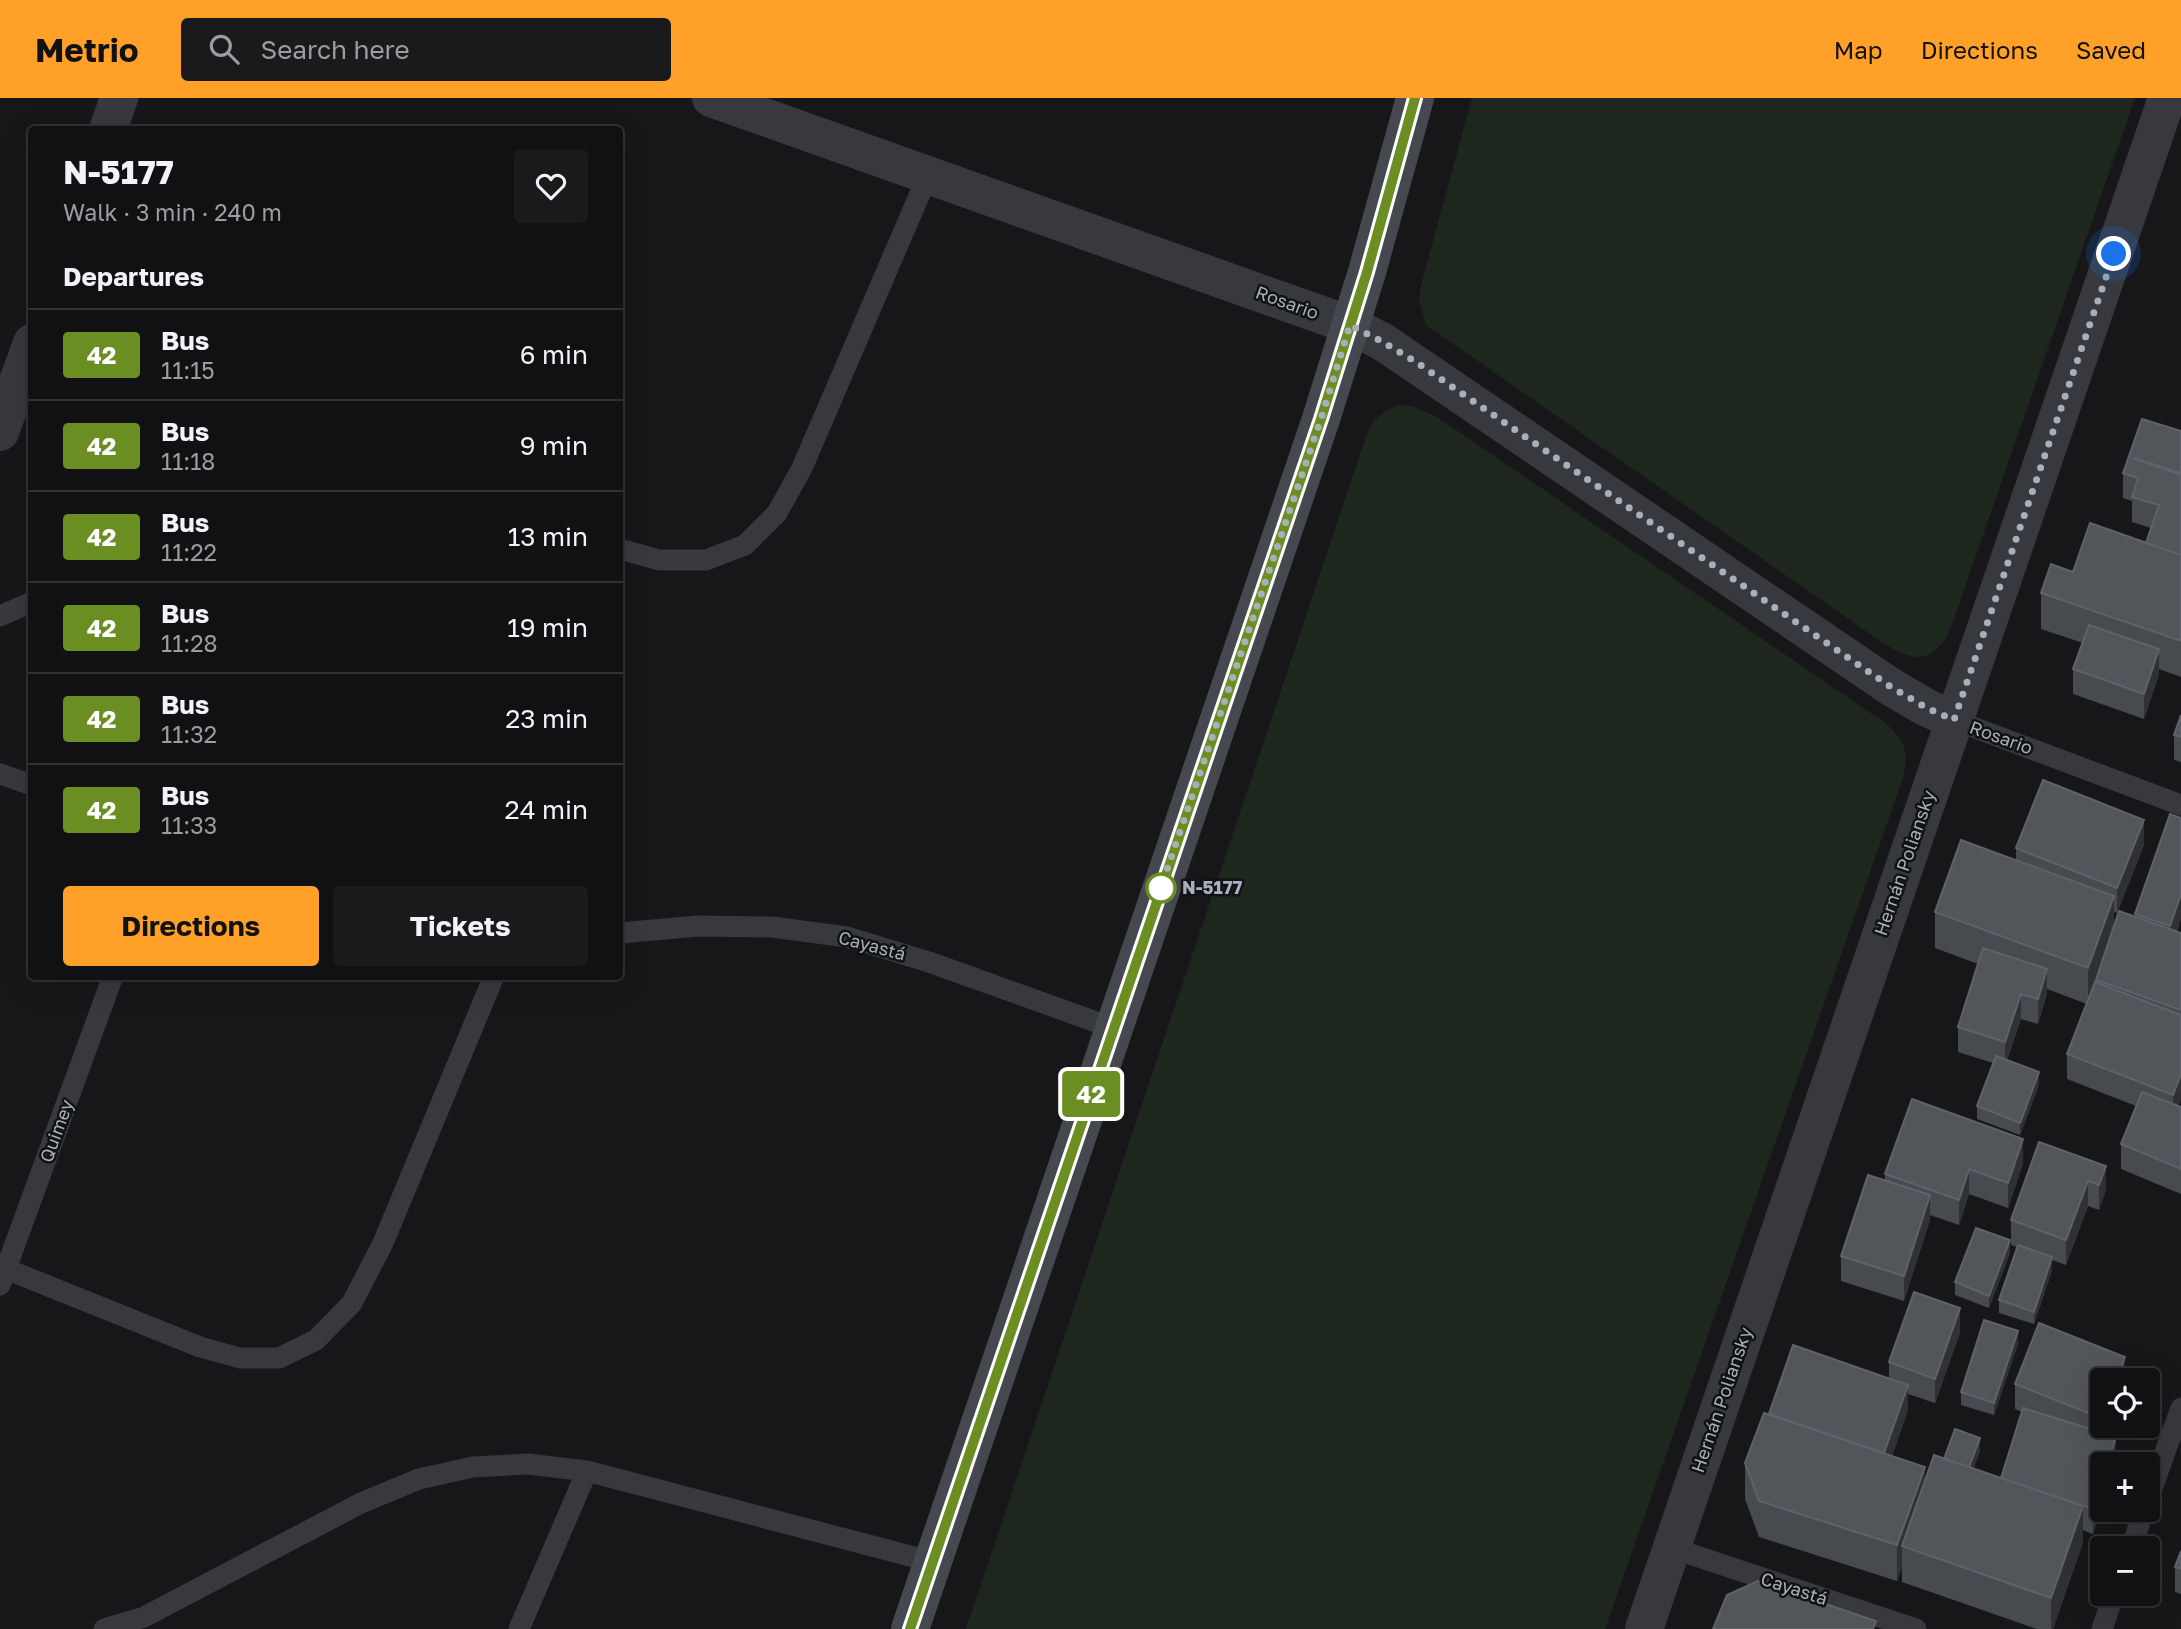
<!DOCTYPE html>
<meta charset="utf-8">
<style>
body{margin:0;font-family:"Golos Text",sans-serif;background:#1a1a1c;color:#f1f3f6;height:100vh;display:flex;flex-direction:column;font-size:26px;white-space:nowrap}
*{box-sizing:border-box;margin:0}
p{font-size:23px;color:#9c9da0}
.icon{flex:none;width:38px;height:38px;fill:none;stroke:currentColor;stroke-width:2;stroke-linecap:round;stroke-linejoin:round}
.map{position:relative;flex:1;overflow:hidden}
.panel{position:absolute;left:28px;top:28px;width:595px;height:854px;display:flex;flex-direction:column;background:#111113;border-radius:7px;box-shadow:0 7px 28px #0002,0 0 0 2px #303133}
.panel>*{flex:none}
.badge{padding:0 14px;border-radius:5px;font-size:24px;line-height:46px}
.fabs{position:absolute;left:2090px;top:1270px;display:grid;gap:14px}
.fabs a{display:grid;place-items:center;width:70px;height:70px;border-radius:7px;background:#111113;box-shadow:0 7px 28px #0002,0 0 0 2px #303133;font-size:35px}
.you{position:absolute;width:35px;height:35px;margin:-18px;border:5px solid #fff;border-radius:50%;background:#1a73e8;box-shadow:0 0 0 10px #1a73e833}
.map>.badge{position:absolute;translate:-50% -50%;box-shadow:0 0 0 4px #fff}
h2{padding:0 35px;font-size:26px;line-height:63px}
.round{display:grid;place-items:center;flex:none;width:74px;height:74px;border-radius:7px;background:#1a1a1c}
.overview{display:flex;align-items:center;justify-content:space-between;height:119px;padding:0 35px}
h1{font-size:33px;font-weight:700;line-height:52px}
.primary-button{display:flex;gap:14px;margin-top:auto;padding:14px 35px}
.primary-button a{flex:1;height:80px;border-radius:7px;background:#ffa128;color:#111;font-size:28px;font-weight:700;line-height:80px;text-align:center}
.primary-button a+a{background:#1a1a1c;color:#f1f3f6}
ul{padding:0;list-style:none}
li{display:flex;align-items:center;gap:21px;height:91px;padding:0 35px;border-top:2px solid #303133}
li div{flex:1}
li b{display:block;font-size:26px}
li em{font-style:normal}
li .badge{min-width:77px;font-weight:700;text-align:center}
header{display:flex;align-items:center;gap:42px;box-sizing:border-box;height:98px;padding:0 35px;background:#ffa128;color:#111}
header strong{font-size:33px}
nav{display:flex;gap:38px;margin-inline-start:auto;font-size:24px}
.search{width:490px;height:63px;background:#1a1a1c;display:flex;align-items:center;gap:18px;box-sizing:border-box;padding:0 24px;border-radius:7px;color:#9c9da0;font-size:26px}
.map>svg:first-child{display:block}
.green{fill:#1e271e}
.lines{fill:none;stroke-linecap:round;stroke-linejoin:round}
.service{stroke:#37393e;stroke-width:21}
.minor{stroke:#37393e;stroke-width:38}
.secondary{stroke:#45484e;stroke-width:38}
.wall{fill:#474a4e}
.shaded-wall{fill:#303134}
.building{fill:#52555a;stroke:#5f6369;stroke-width:2}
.line-casing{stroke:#fff;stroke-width:16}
.line{stroke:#6b8e23;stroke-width:10}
.walk{stroke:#a8afba;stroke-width:7;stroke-dasharray:0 12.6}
.stop-dot{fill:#fff;stroke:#6b8e23;stroke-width:3.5}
.labels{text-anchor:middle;stroke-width:5;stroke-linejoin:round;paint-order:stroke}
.street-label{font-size:18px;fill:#a8afba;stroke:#111214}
.stop-label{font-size:18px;font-weight:bold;fill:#a8afba;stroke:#111214;text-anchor:start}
</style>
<header>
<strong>Metrio</strong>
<div class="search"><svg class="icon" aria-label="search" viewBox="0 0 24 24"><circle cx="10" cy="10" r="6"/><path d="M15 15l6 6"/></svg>Search here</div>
<nav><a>Map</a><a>Directions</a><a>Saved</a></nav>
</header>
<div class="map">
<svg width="2181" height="1531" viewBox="0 0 2181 1531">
<rect width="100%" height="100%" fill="#171719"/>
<path class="green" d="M 1472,0 L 2135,0 L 1949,535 C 1931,567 1911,563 1883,545 L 1426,227 L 1419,202 L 1421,187 Z
M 1399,307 L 1412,308 L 1437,319 L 1884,624 C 1906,643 1910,655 1902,683 L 1605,1531 L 966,1531 L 1369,330 C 1377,318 1385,312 1399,307 Z"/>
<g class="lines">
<path class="service" d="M 620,451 L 659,462 L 706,462 L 745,447 L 777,415 L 802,370 L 928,77
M 0,518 L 32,504
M 1954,622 L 2181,707
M 0,676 L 32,687
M 620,835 L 698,828 L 772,829 L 847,839 L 929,864 L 1113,930
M 6,1171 L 200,1249 L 240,1260 L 279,1260 L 316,1242 L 352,1205 L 383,1145 L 494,878
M 0,1187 L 113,878
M 2147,1404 L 2181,1310
M 1672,1450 L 1916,1531
M 2131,1451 L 2144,1412
M 104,1531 L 144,1519 L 361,1405 L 419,1381 L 473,1369 L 528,1366 L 587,1373 L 933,1464
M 519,1531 L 587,1373
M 2102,1531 L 2114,1496"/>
<path class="minor" d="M 711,0 L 1350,227 L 1383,244 L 1891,589 L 1927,610 L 1954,622
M 108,32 L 119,0
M 0,334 L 32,245
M 1644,1531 L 2167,0"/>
<path class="secondary" d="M 910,1531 L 1321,321 L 1367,174 L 1415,0"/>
</g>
<path class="wall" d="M 2181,333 L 2181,579 L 2159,571 L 2159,576 L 2144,621 L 2073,596 L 2073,571 L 2083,545 L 2041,531 L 2041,495 L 2073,474 L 2146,445 L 2151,430 L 2132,424 L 2132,403 L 2123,400 L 2123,375 Z
M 2181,617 L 2181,664 L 2174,662 L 2174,637 Z
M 2181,720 L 2181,821 L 2177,833 L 2181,835 L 2181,1001 L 2178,1008 L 2181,1009 L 2181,1096 L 2121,1071 L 2121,1046 L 2136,1008 L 2067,981 L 2067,956 L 2087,906 L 2047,891 L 2047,896 L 2038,926 L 2021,921 L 2007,962 L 2039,987 L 2020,1037 L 1977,1021 L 1977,1008 L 1993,965 L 1958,954 L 1958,929 L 1978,866 L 1935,850 L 1935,814 L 2016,762 L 2016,750 L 2144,747 L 2117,815 L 2114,814 L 2114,828 L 2135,819 L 2135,816 Z
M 2039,1044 L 2106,1092 L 2099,1112 L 2088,1108 L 2066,1167 L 2052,1162 L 2052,1172 L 2034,1226 L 1999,1215 L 1999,1202 L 2017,1149 L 2011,1147 L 2011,1122 Z
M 2023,1066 L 2008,1110 L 1969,1096 L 1959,1127 L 1930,1117 L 1930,1122 L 1904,1203 L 1841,1183 L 1841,1158 L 1885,1082 L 1885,1076 Z
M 2010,1155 L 1989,1210 L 1955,1197 L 1955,1184 Z
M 1960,1235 L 1935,1305 L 1908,1296 L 1908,1312 L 1892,1358 L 1925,1382 L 1944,1361 L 1980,1353 L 1973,1371 L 2001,1380 L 2022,1314 L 2015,1311 L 2015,1286 L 2125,1283 L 2105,1336 L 2116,1364 L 2102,1367 L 2102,1407 L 2093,1436 L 2083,1432 L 2083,1444 L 2053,1531 L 2037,1531 L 1902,1484 L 1902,1469 L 1897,1483 L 1759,1439 L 1745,1401 L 1745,1365 L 1769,1316 L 1889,1280 L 1889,1264 Z
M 2018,1246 L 1994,1317 L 1961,1307 L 1961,1294 Z
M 2181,1453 L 2181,1496 L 2175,1494 L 2175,1469 Z"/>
<path class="shaded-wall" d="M 2159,551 L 2159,576 L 2144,621 L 2144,596 Z
M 2144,722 L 2144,747 L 2117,815 L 2117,790 Z
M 2181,796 L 2181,821 L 2170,853 L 2170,828 Z
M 2114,798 L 2114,834 L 2096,882 L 2096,885 L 2088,906 L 2088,870 Z
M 2047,871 L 2047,896 L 2038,926 L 2038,901 Z
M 2021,896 L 2021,921 L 2005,969 L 2005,944 Z
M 2039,974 L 2039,987 L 2020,1037 L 2020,1025 Z
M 2181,976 L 2181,1001 L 2173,1022 L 2173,997 Z
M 2023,1041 L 2023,1066 L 2008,1110 L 2008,1085 Z
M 2106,1068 L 2106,1092 L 2099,1112 L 2099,1087 Z
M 1969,1071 L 1969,1096 L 1959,1127 L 1959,1102 Z
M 2088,1083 L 2088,1108 L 2066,1167 L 2066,1142 Z
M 1930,1097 L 1930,1122 L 1904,1203 L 1904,1178 Z
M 2010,1142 L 2010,1155 L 1989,1210 L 1989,1198 Z
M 2052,1159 L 2052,1172 L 2034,1226 L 2034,1214 Z
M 1960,1210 L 1960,1235 L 1935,1305 L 1935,1281 Z
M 2018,1233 L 2018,1246 L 1994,1317 L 1994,1305 Z
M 2125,1259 L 2125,1283 L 2116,1283 Z
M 1908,1287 L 1908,1312 L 1884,1381 L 1884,1356 Z
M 2102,1319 L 2102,1328 L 2108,1328 L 2101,1345 Z
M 2116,1339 L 2116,1364 L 2115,1367 L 2107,1367 Z
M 1980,1340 L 1980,1353 L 1966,1392 L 1966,1379 Z
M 1925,1369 L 1925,1405 L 1902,1448 L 1902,1469 L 1897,1483 L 1897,1447 Z
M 2102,1382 L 2102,1407 L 2093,1436 L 2093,1411 Z
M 2083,1408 L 2083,1444 L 2053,1531 L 2051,1531 L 2051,1500 Z"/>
<path class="building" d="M 2142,321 L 2181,333 L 2181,375 L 2133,360 L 2181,377 L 2181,457 L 2146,445 L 2159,407 L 2132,399 L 2138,380 L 2123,375 Z
M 2090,425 L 2181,457 L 2181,543 L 2041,495 L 2051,466 L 2073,474 Z
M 2089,527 L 2159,551 L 2144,596 L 2073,571 Z
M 2181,617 L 2181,639 L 2174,637 Z
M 2043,682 L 2144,722 L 2117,790 L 2016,750 Z
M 2170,716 L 2181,720 L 2181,796 L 2170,828 L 2135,816 Z
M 1961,742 L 2114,798 L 2088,870 L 1935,814 Z
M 2119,813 L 2181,835 L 2181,912 L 2096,882 Z
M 1983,850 L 2047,871 L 2038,901 L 2021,896 L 2005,944 L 1958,929 Z
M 2095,884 L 2181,917 L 2181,976 L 2173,997 L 2067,956 Z
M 1996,958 L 2039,974 L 2020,1025 L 1977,1008 Z
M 2142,994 L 2181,1009 L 2181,1071 L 2121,1046 Z
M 1912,1001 L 2023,1041 L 2008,1085 L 1969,1071 L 1959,1102 L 1885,1076 Z
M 2039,1044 L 2106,1068 L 2099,1087 L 2088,1083 L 2066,1142 L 2011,1122 Z
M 1868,1077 L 1930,1097 L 1904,1178 L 1841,1158 Z
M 1976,1130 L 2010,1142 L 1989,1198 L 1955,1184 Z
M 2018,1147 L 2052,1159 L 2034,1214 L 1999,1202 Z
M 1914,1194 L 1960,1210 L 1935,1281 L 1889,1264 Z
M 1984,1222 L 2018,1233 L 1994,1305 L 1961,1294 Z
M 2039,1225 L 2125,1259 L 2116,1283 L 2102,1283 L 2101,1320 L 2015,1286 Z
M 1793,1247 L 1908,1287 L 1884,1355 L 1769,1316 Z
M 2023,1310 L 2116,1339 L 2107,1367 L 2102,1367 L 2102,1382 L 2093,1411 L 2001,1380 Z
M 1764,1315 L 1925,1369 L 1897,1447 L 1759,1403 L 1745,1365 Z
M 1955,1331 L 1980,1340 L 1969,1369 L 1944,1361 Z
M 1934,1357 L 2083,1408 L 2051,1500 L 1902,1448 Z
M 2181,1453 L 2181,1471 L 2175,1469 Z
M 1758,1483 L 1876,1523 L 1873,1531 L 1713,1531 L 1727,1497 Z"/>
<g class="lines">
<defs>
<path id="line" d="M 910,1531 L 1321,321 L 1367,174 L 1415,0"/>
</defs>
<use href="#line" class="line-casing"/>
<use href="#line" class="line"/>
<path class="walk" d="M 1161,790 L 1158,798 L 1321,321 L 1350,227 L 1383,244 L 1416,264 L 1891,589 L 1927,610 L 1954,622 L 2114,156"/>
</g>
<circle class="stop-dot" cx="1161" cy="790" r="14"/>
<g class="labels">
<g class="street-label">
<text transform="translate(1287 205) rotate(20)" y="6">Rosario</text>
<text transform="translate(2001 640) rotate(20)" y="6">Rosario</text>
<text transform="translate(1905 765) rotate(-71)" y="6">Hernán Poliansky</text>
<text transform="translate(872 848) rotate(15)" y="6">Cayastá</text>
<text transform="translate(57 1033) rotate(-70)" y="6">Quimey</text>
<text transform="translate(1722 1302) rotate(-71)" y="6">Hernán Poliansky</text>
<text transform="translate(1794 1491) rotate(18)" y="6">Cayastá</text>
</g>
<g class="stop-label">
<text x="1182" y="796">N-5177</text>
</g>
</g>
</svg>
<div class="fabs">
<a><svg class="icon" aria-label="locate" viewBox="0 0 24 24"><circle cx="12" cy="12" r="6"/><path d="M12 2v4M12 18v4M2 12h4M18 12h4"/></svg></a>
<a>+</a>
<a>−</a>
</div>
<div class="you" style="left:2114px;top:156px"></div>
<b class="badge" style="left:1091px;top:996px;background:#6b8e23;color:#fff">42</b>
<section class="panel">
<div class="overview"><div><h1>N-5177</h1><p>Walk · 3 min · 240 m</p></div><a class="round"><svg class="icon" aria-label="heart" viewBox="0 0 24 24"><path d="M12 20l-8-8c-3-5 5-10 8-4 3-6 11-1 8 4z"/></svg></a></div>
<h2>Departures</h2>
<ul>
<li><span class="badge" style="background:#6b8e23;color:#fff">42</span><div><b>Bus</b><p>11:15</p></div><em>6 min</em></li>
<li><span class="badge" style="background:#6b8e23;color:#fff">42</span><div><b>Bus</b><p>11:18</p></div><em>9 min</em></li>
<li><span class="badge" style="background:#6b8e23;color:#fff">42</span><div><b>Bus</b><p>11:22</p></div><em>13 min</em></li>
<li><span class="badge" style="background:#6b8e23;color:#fff">42</span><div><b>Bus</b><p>11:28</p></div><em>19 min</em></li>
<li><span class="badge" style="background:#6b8e23;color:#fff">42</span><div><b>Bus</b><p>11:32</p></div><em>23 min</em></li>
<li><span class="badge" style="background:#6b8e23;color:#fff">42</span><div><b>Bus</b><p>11:33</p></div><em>24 min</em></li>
</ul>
<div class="primary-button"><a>Directions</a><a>Tickets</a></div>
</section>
</div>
